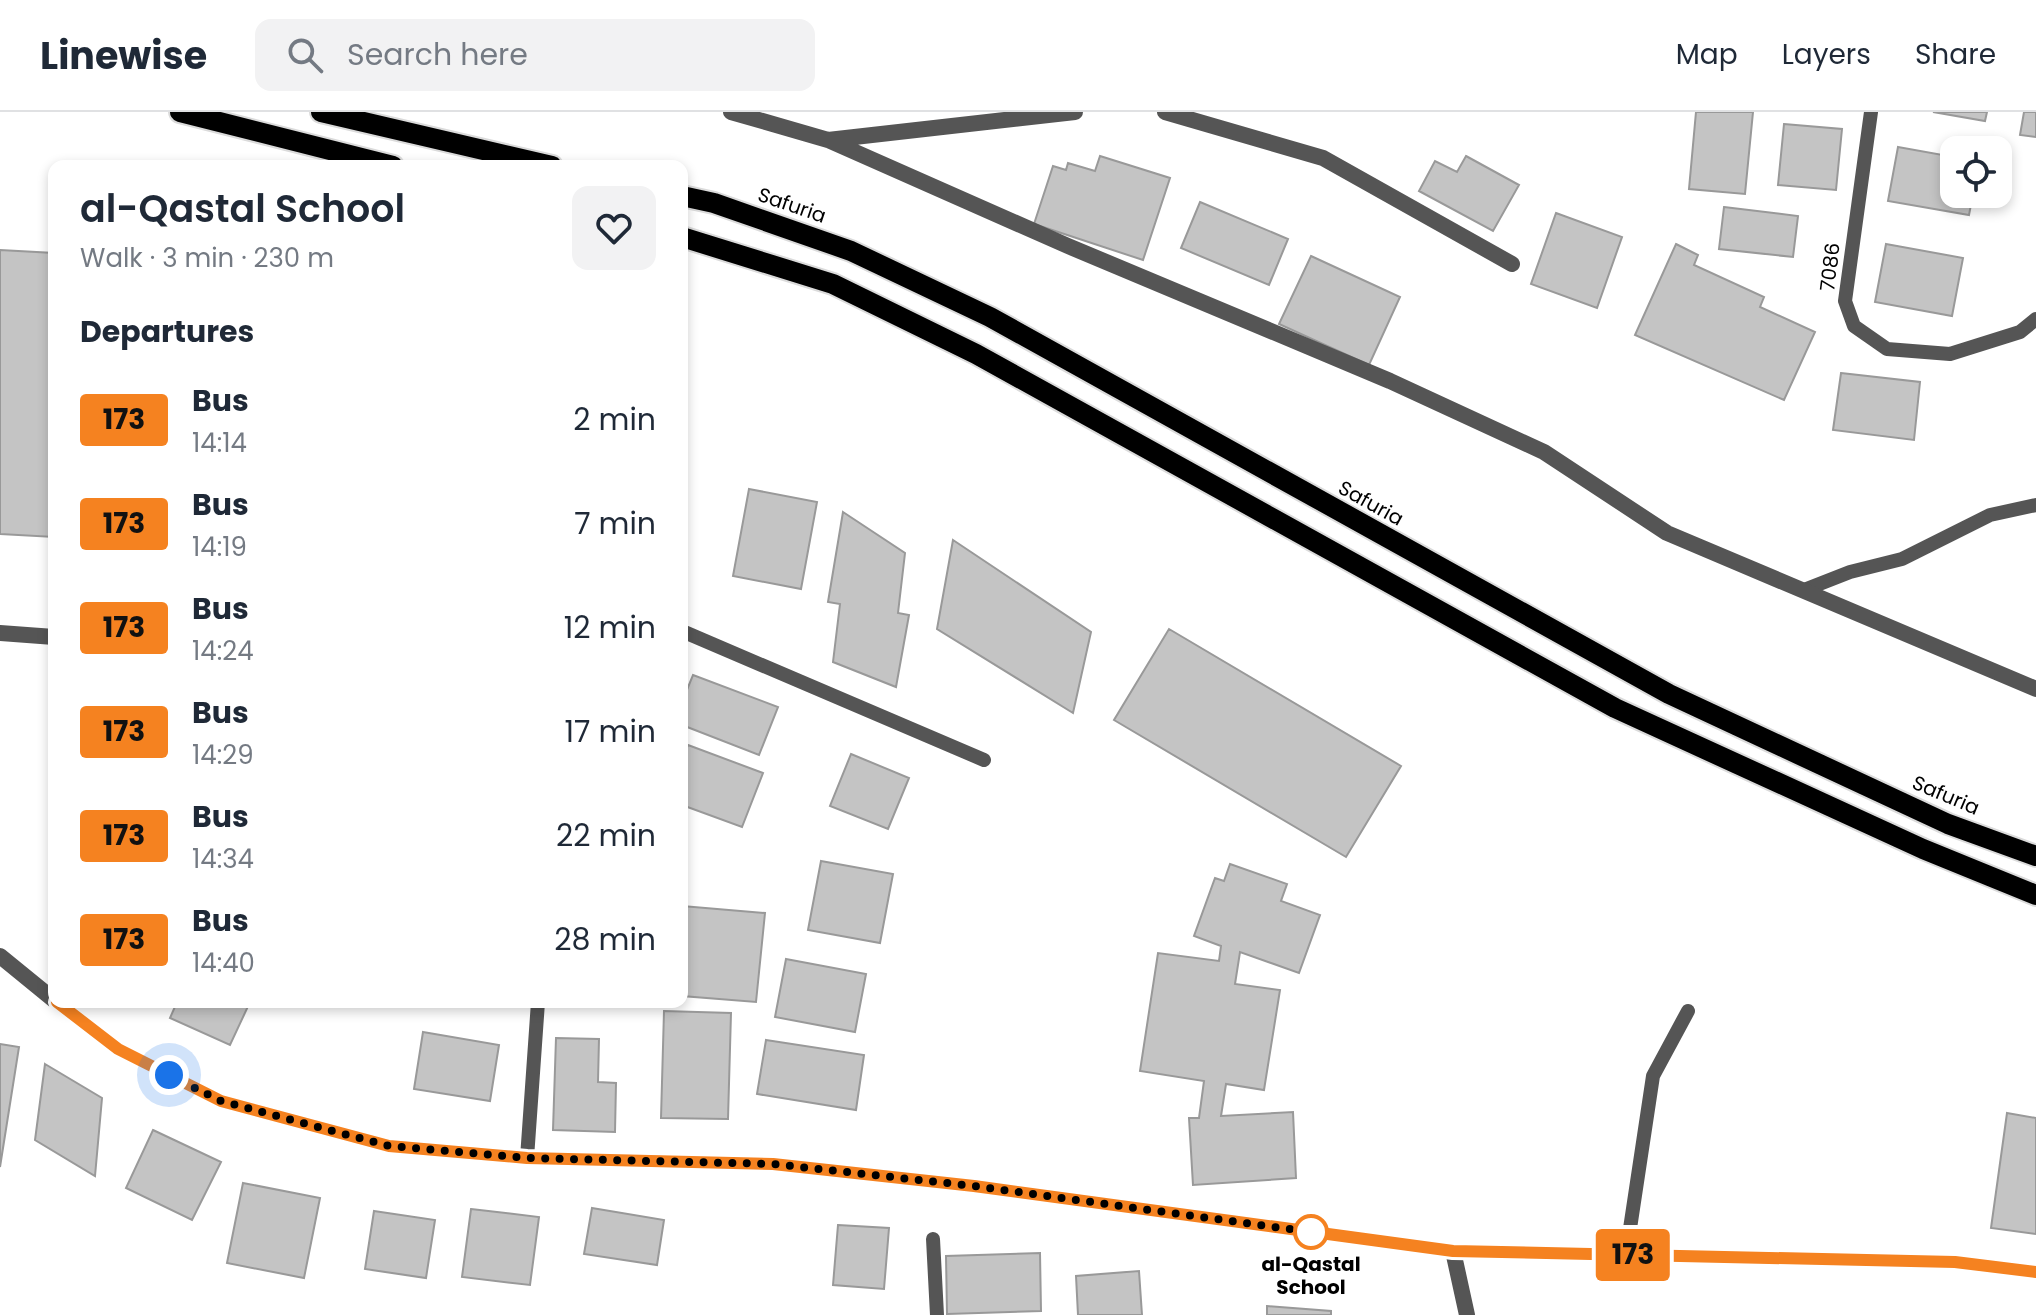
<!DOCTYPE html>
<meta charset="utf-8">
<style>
body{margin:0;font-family:Poppins,sans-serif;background:#f2f2f3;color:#1f2937;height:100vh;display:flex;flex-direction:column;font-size:30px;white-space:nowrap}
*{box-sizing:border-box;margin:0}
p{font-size:26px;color:#747a83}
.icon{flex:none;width:44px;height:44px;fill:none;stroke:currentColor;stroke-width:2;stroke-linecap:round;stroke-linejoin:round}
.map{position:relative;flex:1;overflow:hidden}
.sheet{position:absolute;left:48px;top:48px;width:640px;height:848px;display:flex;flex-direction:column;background:#fff;border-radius:16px;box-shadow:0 4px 12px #0003}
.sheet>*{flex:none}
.badge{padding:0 16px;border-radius:6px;font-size:28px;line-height:52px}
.controls{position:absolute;left:1940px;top:24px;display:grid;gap:16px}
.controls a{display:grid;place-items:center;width:72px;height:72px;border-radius:16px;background:#fff;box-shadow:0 4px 12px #0003;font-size:40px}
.you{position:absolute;width:40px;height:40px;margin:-20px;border:6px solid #fff;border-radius:50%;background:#1a73e8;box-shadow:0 0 0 12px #1a73e833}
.map>.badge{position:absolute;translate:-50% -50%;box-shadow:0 0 0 4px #fff}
h2{padding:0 32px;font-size:30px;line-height:72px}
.round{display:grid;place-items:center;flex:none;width:84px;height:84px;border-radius:16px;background:#f2f2f3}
.headline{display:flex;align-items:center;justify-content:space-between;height:136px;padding:0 32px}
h1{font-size:38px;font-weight:600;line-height:60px}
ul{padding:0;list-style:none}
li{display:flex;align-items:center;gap:24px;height:104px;padding:0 32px}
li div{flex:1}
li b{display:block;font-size:30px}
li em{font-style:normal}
li .badge{min-width:88px;font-weight:700;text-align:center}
header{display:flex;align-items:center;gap:48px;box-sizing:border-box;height:112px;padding:0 40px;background:#fff;border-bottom:2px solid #e0e1e3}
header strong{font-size:38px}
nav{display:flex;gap:44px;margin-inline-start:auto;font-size:28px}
.search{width:560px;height:72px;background:#f2f2f3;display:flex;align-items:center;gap:20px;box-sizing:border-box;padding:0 28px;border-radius:16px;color:#747a83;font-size:30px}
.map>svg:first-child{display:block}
.building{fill:#c4c4c4;stroke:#999;stroke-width:2}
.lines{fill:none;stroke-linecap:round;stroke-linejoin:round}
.primary-casing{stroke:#dbdbdb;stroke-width:24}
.lane{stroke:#555;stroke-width:14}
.street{stroke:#555;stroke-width:16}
.primary{stroke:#000;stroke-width:20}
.line-casing{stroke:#fff;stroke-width:18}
.line{stroke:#f58220;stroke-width:12}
.walk{stroke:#000;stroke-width:8;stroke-dasharray:0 14.4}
.stop-dot{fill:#fff;stroke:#f58220;stroke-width:4}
.labels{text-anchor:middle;stroke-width:7;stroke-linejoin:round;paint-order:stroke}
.street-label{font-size:20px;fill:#000;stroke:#fff}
.stop-label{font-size:20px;font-weight:bold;fill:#000;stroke:#fff}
</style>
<header>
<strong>Linewise</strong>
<div class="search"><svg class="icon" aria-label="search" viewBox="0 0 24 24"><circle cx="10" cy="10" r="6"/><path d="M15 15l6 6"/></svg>Search here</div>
<nav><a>Map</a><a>Layers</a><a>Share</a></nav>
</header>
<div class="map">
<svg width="2036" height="1203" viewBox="0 0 2036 1203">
<rect width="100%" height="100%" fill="#fff"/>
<path class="building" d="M 1696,0 L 1753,0 L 1745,82 L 1689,77 Z
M 1933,0 L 1987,0 L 1985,9 Z
M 2024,0 L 2036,0 L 2036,25 L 2020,23 Z
M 1784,12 L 1842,17 L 1836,78 L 1778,73 Z
M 1898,35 L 1954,45 L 1954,82 L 1973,82 L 1969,103 L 1888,89 Z
M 1100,44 L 1170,66 L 1143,148 L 1034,112 L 1053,54 L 1066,58 L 1068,51 L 1095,59 Z
M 1466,44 L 1519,73 L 1493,119 L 1419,79 L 1435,49 L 1457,60 Z
M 1200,90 L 1288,127 L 1269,173 L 1181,136 Z
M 1724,95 L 1798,104 L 1793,145 L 1719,137 Z
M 1556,101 L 1622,125 L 1597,196 L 1531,172 Z
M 1676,132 L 1698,143 L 1694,153 L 1764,185 L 1760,195 L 1815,220 L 1784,288 L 1635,223 Z
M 1886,132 L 1963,146 L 1952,204 L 1875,190 Z
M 0,138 L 54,141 L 54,425 L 0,422 Z
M 1311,144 L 1400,185 L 1369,253 L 1279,212 Z
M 1841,261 L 1920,270 L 1914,328 L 1833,318 Z
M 749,377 L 817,390 L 801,477 L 733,464 Z
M 843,400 L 905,441 L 898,501 L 909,503 L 896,575 L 833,550 L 840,492 L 828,490 Z
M 953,428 L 1091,520 L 1073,601 L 937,517 Z
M 1169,517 L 1401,654 L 1346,745 L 1114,608 Z
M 693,563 L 778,595 L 759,643 L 682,613 L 682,590 Z
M 688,633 L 763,661 L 742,715 L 682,693 L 682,649 Z
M 851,642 L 909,666 L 888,717 L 830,694 Z
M 821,749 L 893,762 L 880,831 L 808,818 Z
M 1230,752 L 1287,772 L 1281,789 L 1320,803 L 1299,861 L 1240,840 L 1235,872 L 1280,878 L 1264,978 L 1226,972 L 1221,1004 L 1293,1000 L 1296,1066 L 1193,1073 L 1189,1006 L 1199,1006 L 1204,969 L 1140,959 L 1158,841 L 1219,849 L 1221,834 L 1194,824 L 1215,766 L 1224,769 Z
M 682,794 L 765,801 L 756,890 L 682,884 Z
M 786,847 L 866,862 L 855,920 L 775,905 Z
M 177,890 L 250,890 L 230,933 L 170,906 Z
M 664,899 L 731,901 L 728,1007 L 661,1006 Z
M 423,920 L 499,933 L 490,989 L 414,977 Z
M 556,926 L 599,927 L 598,970 L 616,971 L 615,1020 L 553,1018 Z
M 766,928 L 864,943 L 856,998 L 757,982 Z
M 0,932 L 19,935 L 0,1055 Z
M 45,952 L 102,986 L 95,1064 L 35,1028 Z
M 2007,1001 L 2036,1006 L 2036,1122 L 1991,1116 Z
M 153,1018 L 221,1050 L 192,1108 L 126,1076 Z
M 243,1071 L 320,1086 L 304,1166 L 227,1151 Z
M 592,1096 L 664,1108 L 657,1153 L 584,1142 Z
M 471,1097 L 539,1105 L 530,1173 L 462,1165 Z
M 374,1099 L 435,1108 L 426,1166 L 365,1157 Z
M 838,1113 L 889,1116 L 884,1177 L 833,1173 Z
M 1040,1141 L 1041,1199 L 947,1202 L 946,1144 Z
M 1139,1159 L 1142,1203 L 1078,1203 L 1076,1164 Z
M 1267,1194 L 1331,1199 L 1331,1203 L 1267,1203 Z"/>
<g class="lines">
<defs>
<path id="primary" d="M 180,0 L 393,54
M 321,0 L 552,54
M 682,84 L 714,91 L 851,139 L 990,205 L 1669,582 L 1948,712 L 2036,744
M 682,125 L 833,172 L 976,242 L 1615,596 L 1923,737 L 2036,783"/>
</defs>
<use href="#primary" class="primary-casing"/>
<path class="lane" d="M 1871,0 L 1845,189 L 1854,214 L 1887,237 L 1950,242 L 2020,220 L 2036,207
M 1804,478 L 1850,460 L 1902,447 L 1990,403 L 2036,393
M 682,519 L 984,648
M 527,1046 L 538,890
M 933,1127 L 937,1203
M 1626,1143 L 1653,964 L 1688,899"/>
<path class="street" d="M 731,0 L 828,28 L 1075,0
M 1165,0 L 1323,46 L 1512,152
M 828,28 L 1068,134 L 1390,269 L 1544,340 L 1667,421 L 2036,577
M 0,521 L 54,525
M 0,844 L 54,888
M 57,890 L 118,937 L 221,989 L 389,1034 L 527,1046 L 773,1052 L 974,1074 L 1453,1139 L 1955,1150 L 2036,1160
M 1453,1139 L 1467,1203"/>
<use href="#primary" class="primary"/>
</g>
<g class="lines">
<defs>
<path id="line" d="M 57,890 L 118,937 L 221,989 L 389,1034 L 527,1046 L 773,1052 L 974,1074 L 1453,1139 L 1955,1150 L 2036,1160"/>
</defs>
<use href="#line" class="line-casing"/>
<use href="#line" class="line"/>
<path class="walk" d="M 169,963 L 221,989 L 389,1034 L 527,1046 L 773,1052 L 974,1074 L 1311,1120"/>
</g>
<circle class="stop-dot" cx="1311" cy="1120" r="16"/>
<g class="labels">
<g class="street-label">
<text transform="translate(792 93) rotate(19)" y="7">Safuria</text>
<text transform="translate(1830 155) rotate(-83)" y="7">7086</text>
<text transform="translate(1371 391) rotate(29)" y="7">Safuria</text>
<text transform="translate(1946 683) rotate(23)" y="7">Safuria</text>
</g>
<g class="stop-label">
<text x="1311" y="1159">al-Qastal<tspan x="1311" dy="23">School</tspan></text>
</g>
</g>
</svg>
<div class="controls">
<a><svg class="icon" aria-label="locate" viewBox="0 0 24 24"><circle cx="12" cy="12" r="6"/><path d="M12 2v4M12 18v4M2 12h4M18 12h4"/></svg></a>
</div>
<div class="you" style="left:169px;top:963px"></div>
<b class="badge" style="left:1633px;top:1143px;background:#f58220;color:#111">173</b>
<section class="sheet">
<div class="headline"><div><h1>al-Qastal School</h1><p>Walk · 3 min · 230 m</p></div><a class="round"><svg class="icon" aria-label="heart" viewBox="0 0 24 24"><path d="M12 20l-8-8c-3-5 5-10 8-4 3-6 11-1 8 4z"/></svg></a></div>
<h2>Departures</h2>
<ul>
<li><span class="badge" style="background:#f58220;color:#111">173</span><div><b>Bus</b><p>14:14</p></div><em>2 min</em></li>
<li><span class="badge" style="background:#f58220;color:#111">173</span><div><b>Bus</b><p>14:19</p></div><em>7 min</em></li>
<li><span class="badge" style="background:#f58220;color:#111">173</span><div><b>Bus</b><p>14:24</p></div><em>12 min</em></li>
<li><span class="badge" style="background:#f58220;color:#111">173</span><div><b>Bus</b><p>14:29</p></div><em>17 min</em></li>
<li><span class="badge" style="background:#f58220;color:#111">173</span><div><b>Bus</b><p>14:34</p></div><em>22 min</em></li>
<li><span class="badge" style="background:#f58220;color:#111">173</span><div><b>Bus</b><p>14:40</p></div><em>28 min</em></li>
</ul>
</section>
</div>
